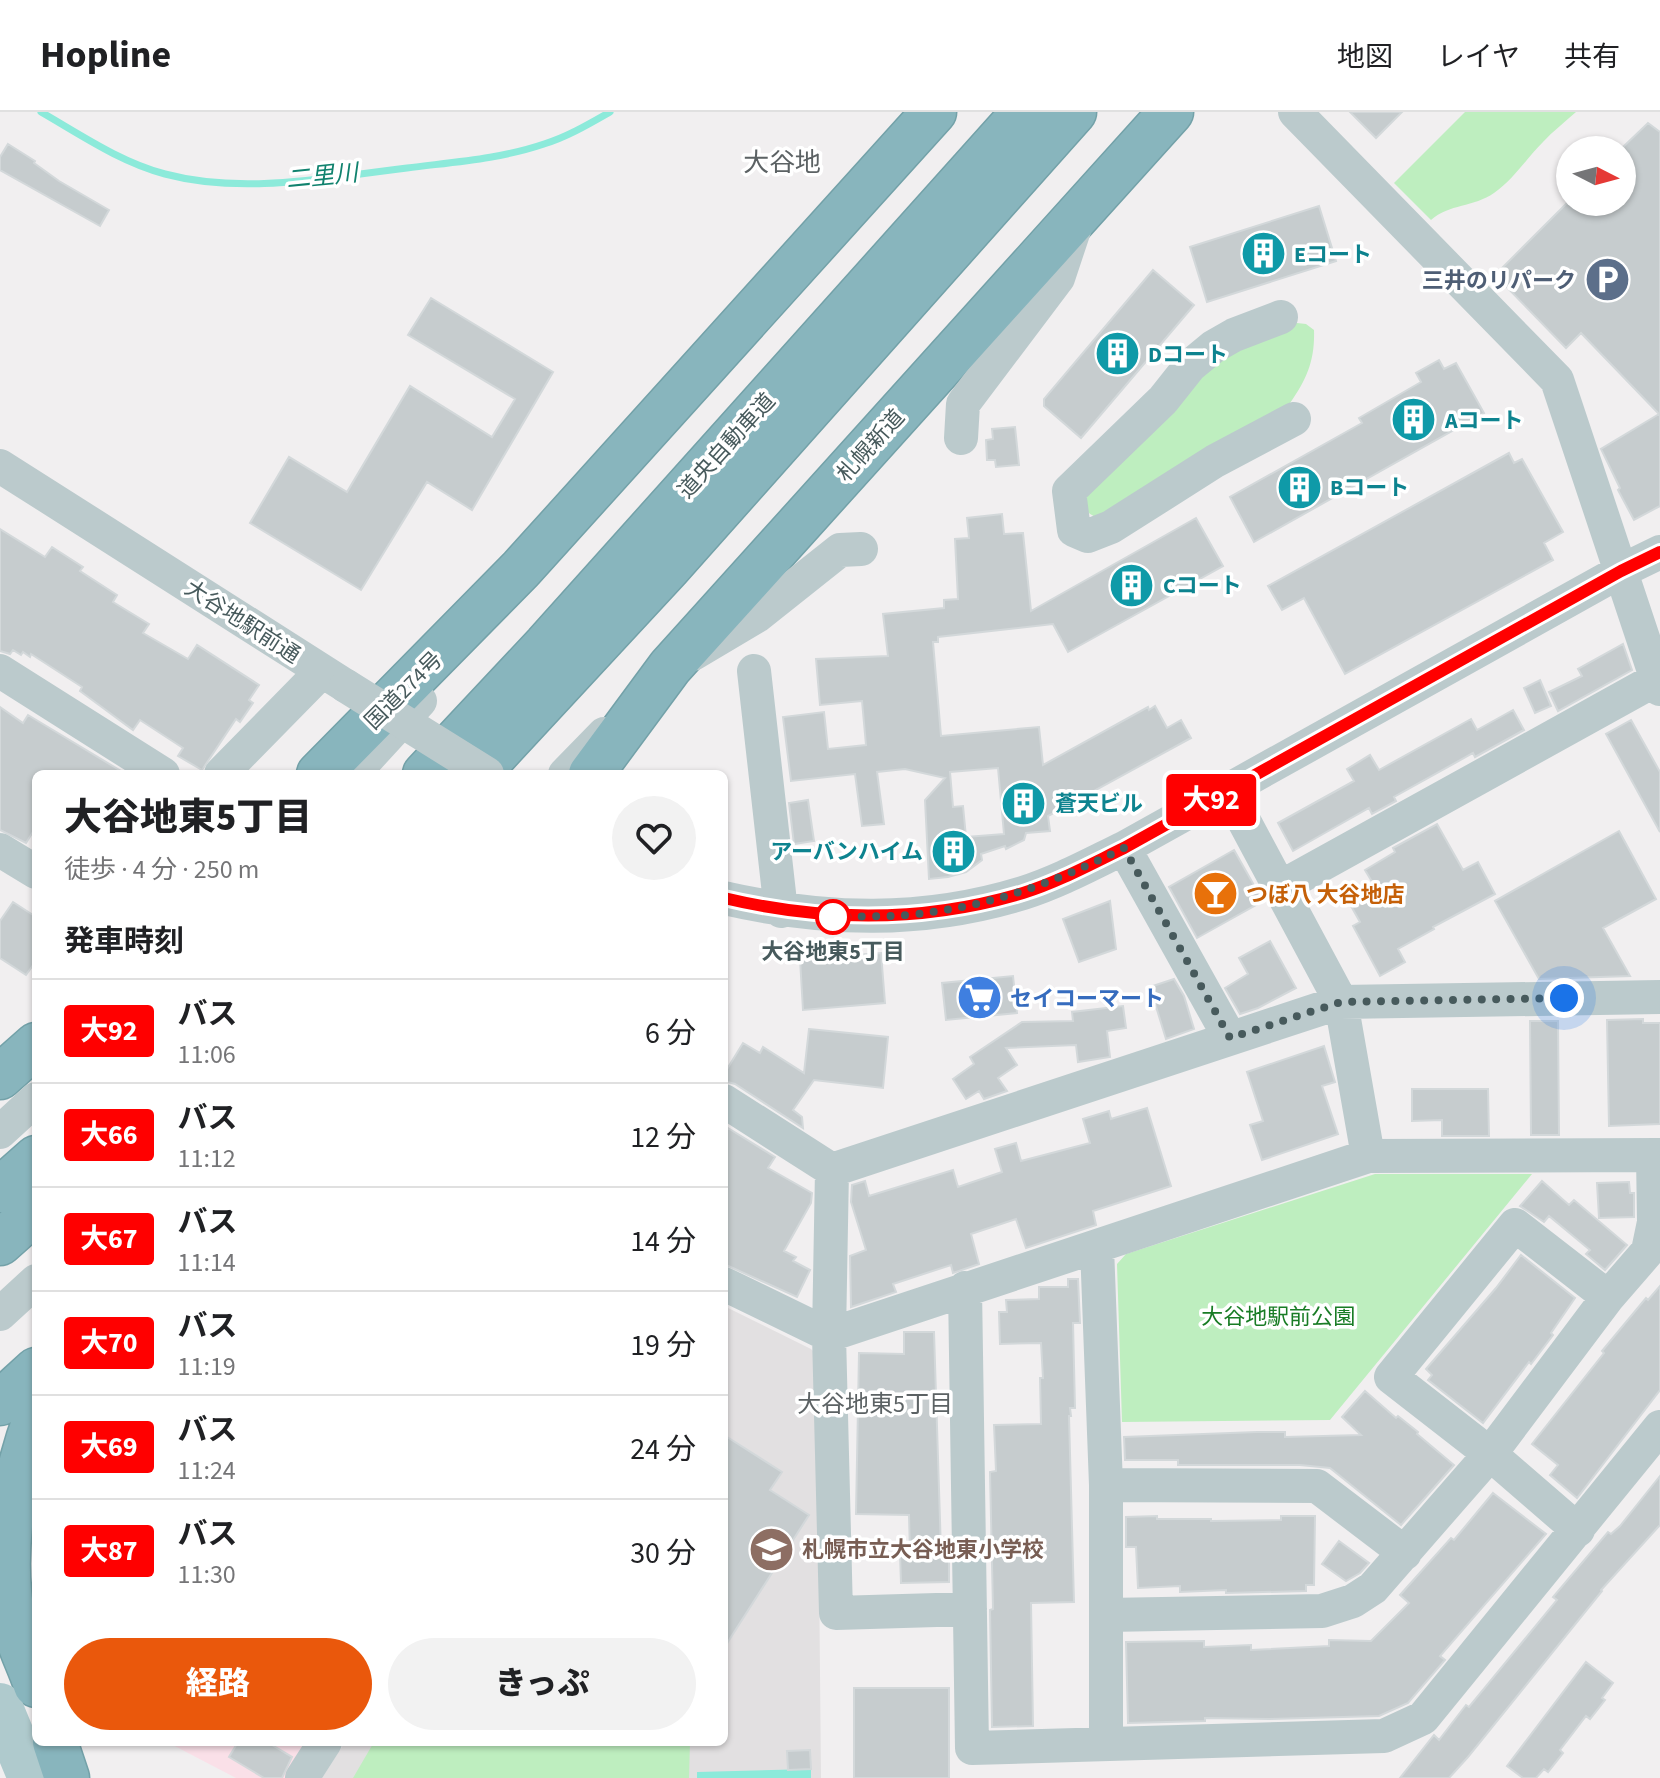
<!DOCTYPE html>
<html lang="ja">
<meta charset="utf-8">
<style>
body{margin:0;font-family:"Source Sans 3","Noto Sans JP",sans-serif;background:#f2f2f2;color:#202124;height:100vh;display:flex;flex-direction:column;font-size:30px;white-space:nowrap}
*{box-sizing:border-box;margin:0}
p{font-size:26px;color:#757577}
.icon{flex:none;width:44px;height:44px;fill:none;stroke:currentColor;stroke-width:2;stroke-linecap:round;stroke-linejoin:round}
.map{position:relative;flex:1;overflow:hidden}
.drawer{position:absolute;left:32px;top:658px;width:696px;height:976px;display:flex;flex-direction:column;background:#fff;border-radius:12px;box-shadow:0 2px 6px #0004}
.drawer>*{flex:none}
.badge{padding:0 16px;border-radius:6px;font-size:28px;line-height:52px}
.needle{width:52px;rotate:96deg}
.controls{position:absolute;left:1556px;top:24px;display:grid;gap:16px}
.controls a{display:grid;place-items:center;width:80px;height:80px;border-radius:50%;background:#fff;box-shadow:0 2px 6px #0004;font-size:40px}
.you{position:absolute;width:40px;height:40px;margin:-20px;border:6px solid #fff;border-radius:50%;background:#1a73e8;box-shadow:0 0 0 12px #1a73e833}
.map>.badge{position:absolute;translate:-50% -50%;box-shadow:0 0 0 4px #fff}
h2{padding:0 32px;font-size:30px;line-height:72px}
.round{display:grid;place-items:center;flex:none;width:84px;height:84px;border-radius:42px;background:#f2f2f2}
.overview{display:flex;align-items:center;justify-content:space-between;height:136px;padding:0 32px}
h1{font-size:38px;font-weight:800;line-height:60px}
.button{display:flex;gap:16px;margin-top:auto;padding:16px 32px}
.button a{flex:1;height:92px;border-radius:48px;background:#ea580c;color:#fff;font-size:32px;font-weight:800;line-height:92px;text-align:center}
.button a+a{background:#f2f2f2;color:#202124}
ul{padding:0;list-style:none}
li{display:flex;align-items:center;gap:24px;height:104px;padding:0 32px;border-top:2px solid #e0e0e0}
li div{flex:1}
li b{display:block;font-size:30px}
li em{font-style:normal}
li .badge{min-width:88px;font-weight:700;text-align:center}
header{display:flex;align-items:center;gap:48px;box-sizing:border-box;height:112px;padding:0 40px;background:#fff;border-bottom:2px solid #e0e0e0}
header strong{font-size:38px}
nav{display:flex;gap:44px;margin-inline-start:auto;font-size:28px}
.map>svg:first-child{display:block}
.education{fill:#e2e0e1}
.medical{fill:#fae0e8}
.green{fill:#beeebf}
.water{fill:#8ceada}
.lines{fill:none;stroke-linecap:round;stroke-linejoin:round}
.stream{stroke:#8ceada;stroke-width:7}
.building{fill:#c6ccce;stroke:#d3d8da;stroke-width:2;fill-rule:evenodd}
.highway-casing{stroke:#73a1a8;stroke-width:47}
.minor{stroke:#bbcacc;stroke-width:34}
.major{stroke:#afcacd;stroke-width:44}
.highway{stroke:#88b5bd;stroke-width:44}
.minor-bridge{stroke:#bbcacc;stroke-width:34}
.line-casing{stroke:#fff;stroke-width:18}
.line{stroke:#f00;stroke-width:12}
.walk{stroke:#475a5c;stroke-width:8;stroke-dasharray:0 14.4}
.stop-dot{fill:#fff;stroke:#f00;stroke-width:4}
.labels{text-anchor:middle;stroke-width:7;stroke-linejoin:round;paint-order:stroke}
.culture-label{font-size:22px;font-weight:bold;fill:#0d838f;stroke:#fff;text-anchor:start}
.service-label{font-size:22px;font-weight:bold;fill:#4e5e75;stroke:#fff;text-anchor:end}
.street-label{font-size:22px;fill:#475a5c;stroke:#fff}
.food-label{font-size:22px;font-weight:bold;fill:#c56008;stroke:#fff;text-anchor:start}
.stop-label{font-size:22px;font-weight:bold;fill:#475a5c;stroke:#fff}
.shop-label{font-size:22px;font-weight:bold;fill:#366cbe;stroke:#fff;text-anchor:start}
.park-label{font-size:22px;fill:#197c25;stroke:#fff}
.education-label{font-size:22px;font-weight:bold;fill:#785e54;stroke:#fff;text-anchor:start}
.water-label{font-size:24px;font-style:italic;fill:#10826e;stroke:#fff}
.neighbourhood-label{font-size:24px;fill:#5c6264;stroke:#fff}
.quarter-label{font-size:26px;fill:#5c6264;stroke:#fff}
</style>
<header>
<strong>Hopline</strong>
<nav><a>地図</a><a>レイヤ</a><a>共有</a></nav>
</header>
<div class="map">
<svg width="1660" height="1666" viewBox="0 0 1660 1666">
<rect width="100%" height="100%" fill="#f1eff0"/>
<path class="education" d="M 724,1194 L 811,1237 L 817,1243 L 821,1666 L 322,1666 L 345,1630 L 724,1630 Z"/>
<path class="medical" d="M 167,1630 L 312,1630 L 289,1666 L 236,1666 Z"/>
<path class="green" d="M 1465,0 L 1576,0 C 1565,10 1553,19 1543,30 C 1526,47 1514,67 1494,81 C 1474,95 1449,92 1431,108 L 1394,71 Z
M 1297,211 L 1306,212 L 1314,218 C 1315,248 1307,267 1290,291 L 1099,406 C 1086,402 1082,395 1081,382 L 1197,258 L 1284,213 Z
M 1375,1062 L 1532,1062 L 1330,1308 L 1122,1310 L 1117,1152 L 1126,1142 Z
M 374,1630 L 690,1630 L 689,1666 L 353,1666 Z"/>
<path class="water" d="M 811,1657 L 811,1666 L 697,1666 L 697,1660 Z"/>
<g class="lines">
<path class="stream" d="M 41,0 C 81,23 120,50 165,62 C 244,83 328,65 407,56 C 453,50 500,47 544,32 C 567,25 589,12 610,0"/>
</g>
<path class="building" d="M 1350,0 L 1402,0 L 1376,26 Z
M 1648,11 L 1660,20 L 1660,394 L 1634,408 L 1618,378 L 1620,376 L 1601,337 L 1659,302 L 1581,221 L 1566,236 L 1495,163 L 1568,90 L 1622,90 L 1622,36 Z
M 8,32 L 35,49 L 34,51 L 59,69 L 109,98 L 100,114 L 0,58 L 0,45 Z
M 1319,94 L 1336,149 L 1207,190 L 1190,135 Z
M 1153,158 L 1194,193 L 1081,326 L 1044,294 L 1044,287 Z
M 431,186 L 553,260 L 472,398 L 427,370 L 361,478 L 250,411 L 289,345 L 347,380 L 410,274 L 492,325 L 515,287 L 408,223 Z
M 1439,248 L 1444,257 L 1456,251 L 1484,301 L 1254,430 L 1230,385 L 1362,311 L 1359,306 L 1421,270 L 1416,261 Z
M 1015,315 L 1019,353 L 996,355 L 995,348 L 987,348 L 986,328 L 993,327 L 992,317 Z
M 1509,341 L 1514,351 L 1522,347 L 1563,420 L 1544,431 L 1553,448 L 1345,562 L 1304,486 L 1282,498 L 1268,474 Z
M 1002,402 L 1004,422 L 1023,421 L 1031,499 L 1196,406 L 1223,454 L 1068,540 L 1053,512 L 938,525 L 938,530 L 933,530 L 941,624 L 1039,615 L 1043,653 L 1148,595 L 1149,598 L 1155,594 L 1167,616 L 1181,608 L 1191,626 L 1048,704 L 1050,719 L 1026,721 L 1024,728 L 1006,737 L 1005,734 L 981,742 L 982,748 L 966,760 L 948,765 L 929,767 L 925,688 L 945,666 L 905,657 L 877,660 L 884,712 L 862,714 L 855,662 L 791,669 L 783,605 L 824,600 L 828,637 L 866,633 L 862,589 L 820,593 L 816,547 L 888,544 L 883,502 L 944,496 L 944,488 L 958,487 L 955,427 L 969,426 L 967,406 ZM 998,656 L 1004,722 L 966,725 L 963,694 L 953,695 L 950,660 Z
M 0,417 L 45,445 L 52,435 L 83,455 L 80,459 L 117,483 L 113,490 L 149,512 L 143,521 L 188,547 L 197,533 L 259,573 L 249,588 L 253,591 L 240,610 L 236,607 L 202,658 L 178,644 L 183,636 L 140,608 L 133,618 L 80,579 L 82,575 L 31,542 L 30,545 L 23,540 L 21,543 L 13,538 L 10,542 L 0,539 Z
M 1623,532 L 1632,558 L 1558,599 L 1549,580 L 1582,564 L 1578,557 Z
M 1540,568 L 1551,594 L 1535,601 L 1524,576 Z
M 0,595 L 23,611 L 28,603 L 126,662 L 36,662 L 36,715 L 26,731 L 0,718 Z
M 1513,598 L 1524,618 L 1475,645 L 1473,641 L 1394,685 L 1396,689 L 1372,702 L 1369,696 L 1293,739 L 1278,711 L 1354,669 L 1347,657 L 1370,643 L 1379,658 L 1471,607 L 1477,618 Z
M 1631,608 L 1660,660 L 1660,720 L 1606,622 Z
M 808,688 L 814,729 L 794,732 L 789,691 Z
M 1437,712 L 1463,758 L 1478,750 L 1495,782 L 1433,815 L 1434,817 L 1398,837 L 1405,850 L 1380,864 L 1353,814 L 1360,810 L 1347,787 L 1374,773 L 1365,758 L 1395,740 L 1393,736 Z
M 1619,719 L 1656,787 L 1603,816 L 1630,864 L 1539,867 L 1495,789 Z
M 1234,738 L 1263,789 L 1197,826 L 1169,775 Z
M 1110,789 L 1116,837 L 1079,850 L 1063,807 Z
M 13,790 L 36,805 L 36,849 L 26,863 L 0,846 L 0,809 Z
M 1270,829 L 1296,876 L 1258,896 L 1240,902 L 1225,876 L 1248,862 L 1239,846 Z
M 881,841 L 885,891 L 803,898 L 800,847 Z
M 1013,864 L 1017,901 L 946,908 L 942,871 Z
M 1174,867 L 1184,884 L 1194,917 L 1166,927 L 1150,875 Z
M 1123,894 L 1126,916 L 1107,919 L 1110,945 L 1078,950 L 1076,933 L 1006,936 L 1017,953 L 998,966 L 1007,979 L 984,987 L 979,979 L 966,987 L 953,967 L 974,952 L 970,945 L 1022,910 L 1073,909 L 1072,900 Z
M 1643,907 L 1643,911 L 1660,911 L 1660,1012 L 1609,1014 L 1607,908 Z
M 1530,909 L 1558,909 L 1559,1023 L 1531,1023 Z
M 809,917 L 888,925 L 883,976 L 814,968 L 793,998 L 802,1005 L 803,1016 L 735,972 L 724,969 L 724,962 L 743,931 L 760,941 L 763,935 L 804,961 Z
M 1324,934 L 1335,970 L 1322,974 L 1338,1022 L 1262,1048 L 1250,1013 L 1263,1009 L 1247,960 Z
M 1412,977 L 1488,977 L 1489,1024 L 1442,1024 L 1442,1008 L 1412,1009 Z
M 1147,996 L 1171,1074 L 1093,1099 L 1096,1113 L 1026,1136 L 1016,1107 L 971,1122 L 979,1152 L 953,1161 L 951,1153 L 893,1172 L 896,1180 L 851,1195 L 850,1144 L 866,1138 L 851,1090 L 852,1073 L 865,1069 L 869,1084 L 953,1058 L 958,1075 L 1002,1060 L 995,1037 L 1016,1031 L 1021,1049 L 1090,1031 L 1083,1007 L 1109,999 L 1111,1007 Z
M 728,1016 L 775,1045 L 768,1056 L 812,1081 L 811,1091 L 784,1139 L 796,1145 L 793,1149 L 810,1158 L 797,1185 L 724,1152 L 724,1022 Z
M 1542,1069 L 1569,1093 L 1574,1088 L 1627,1133 L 1605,1158 L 1586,1142 L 1590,1138 L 1549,1104 L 1544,1110 L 1520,1094 Z
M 1629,1070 L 1630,1081 L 1634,1081 L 1634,1105 L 1599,1106 L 1597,1071 Z
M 1521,1143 L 1575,1186 L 1551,1221 L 1553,1223 L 1531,1252 L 1529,1250 L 1483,1311 L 1428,1268 L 1432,1263 L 1426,1257 L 1496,1176 Z
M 1068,1167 L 1078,1167 L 1080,1211 L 1073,1211 L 1075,1296 L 1070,1296 L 1071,1304 L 1069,1304 L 1074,1490 L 1031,1491 L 1033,1614 L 992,1615 L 990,1498 L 993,1497 L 990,1360 L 996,1359 L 994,1313 L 1041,1312 L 1040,1266 L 1043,1266 L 1041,1231 L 1000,1232 L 999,1200 L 1007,1200 L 1006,1188 L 1039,1187 L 1039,1175 L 1068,1175 Z
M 1660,1174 L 1660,1278 L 1577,1386 L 1550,1363 L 1558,1353 L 1532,1332 L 1604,1241 L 1602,1239 L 1646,1186 L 1648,1188 Z
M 904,1220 L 934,1220 L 941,1440 L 949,1440 L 949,1470 L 901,1471 L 900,1442 L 910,1441 L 909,1403 L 856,1402 L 859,1241 L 904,1242 Z
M 1365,1279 L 1396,1306 L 1398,1304 L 1418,1320 L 1417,1322 L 1454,1353 L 1401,1413 L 1330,1356 L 1300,1353 L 1178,1353 L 1178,1348 L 1125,1348 L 1124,1325 L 1257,1320 L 1285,1320 L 1285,1325 L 1361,1323 L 1342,1305 Z
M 724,1323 L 782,1360 L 770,1378 L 809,1403 L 724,1536 Z
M 1660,1364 L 1660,1413 L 1601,1478 L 1602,1479 L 1468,1645 L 1449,1666 L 1400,1666 L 1434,1623 L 1439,1628 L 1466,1593 L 1469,1595 L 1557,1488 L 1553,1485 L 1608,1420 L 1611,1422 L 1620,1414 Z
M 1493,1381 L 1546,1422 L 1440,1544 L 1445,1548 L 1408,1591 L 1379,1604 L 1269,1607 L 1205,1606 L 1205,1609 L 1128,1611 L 1126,1530 L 1204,1529 L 1204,1535 L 1251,1533 L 1251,1538 L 1329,1534 L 1329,1528 L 1371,1529 L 1409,1491 L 1400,1483 L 1451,1426 L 1454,1428 Z
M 1157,1404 L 1157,1407 L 1211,1407 L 1211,1409 L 1281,1408 L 1281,1404 L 1315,1404 L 1314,1473 L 1306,1473 L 1306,1479 L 1226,1481 L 1226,1478 L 1180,1480 L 1180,1474 L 1138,1476 L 1136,1435 L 1126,1435 L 1126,1405 Z
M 1339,1429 L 1369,1451 L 1360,1461 L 1346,1469 L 1322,1452 Z
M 1586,1550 L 1613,1571 L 1602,1586 L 1605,1588 L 1590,1607 L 1586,1604 L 1560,1638 L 1563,1641 L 1548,1660 L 1544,1657 L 1536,1666 L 1523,1666 L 1507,1654 Z
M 854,1576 L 949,1576 L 949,1666 L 854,1666 Z
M 238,1630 L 267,1630 L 292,1645 L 282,1666 L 264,1666 L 229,1645 Z
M 810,1638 L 811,1657 L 788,1658 L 787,1639 Z"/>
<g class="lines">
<defs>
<path id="highway" d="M 319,662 L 521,457 L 934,0
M 425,662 L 546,533 L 1024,0
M 477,662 L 668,456 L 1074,0
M 591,662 L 670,555 L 1171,0
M 0,965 L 36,933
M 0,1078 L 36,1046
M 0,1131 L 36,1099
M 0,1291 L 36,1258
M 36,1305 C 13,1367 0,1441 13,1508 C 17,1530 29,1551 36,1573
M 55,1630 L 67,1666"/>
</defs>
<use href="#highway" class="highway-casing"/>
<path class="minor" d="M 1295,0 L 1557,268 L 1660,577
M 1281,205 L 1234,223 L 1213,235 L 1190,254 L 1163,288 L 1069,379 L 1074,418 L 1088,424 L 1111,415 L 1215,349 L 1294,307
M 961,326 L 963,292 L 1058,166 L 1077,109
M 0,354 L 346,574
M 693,542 L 757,504 L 840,438 L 861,437
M 0,559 L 163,662
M 754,559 L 781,799
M 221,662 L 322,559
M 353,662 L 420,589
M 565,662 L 604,622
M 1228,679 L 1341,890 L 1368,1044
M 1124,736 L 1230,926
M 0,738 L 36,760
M 1281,775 L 1657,567
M 724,786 C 825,809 922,812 1023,781 C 1058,770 1091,752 1124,736 L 1621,459 L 1660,440
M 724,989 L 832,1058 L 1341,890 L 1660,885
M 0,1020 L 36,987
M 832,1058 L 829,1223 L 836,1501 L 970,1497
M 1097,1135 L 1106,1373 L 1106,1631
M 724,1172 L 829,1223 L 1368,1044 L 1660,1043
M 965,1176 L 972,1636 L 1384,1624 L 1423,1606 L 1660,1315
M 0,1202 L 36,1169
M 1106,1373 L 1317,1374 L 1405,1441
M 1578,1418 L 1490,1342 L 1391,1265 L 1515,1113 L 1608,1185
M 1107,1503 L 1322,1499 L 1353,1489 L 1373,1476 L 1490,1342 L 1608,1185 L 1648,1139 L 1654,1110 L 1653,1043
M 302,1666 L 325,1630"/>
<path class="major" d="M 0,1593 L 30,1666"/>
<use href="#highway" class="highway"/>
<path class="minor-bridge" d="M 346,574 L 487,662"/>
</g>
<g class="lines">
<defs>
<path id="line" d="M 724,786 C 825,810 923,811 1023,781 C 1058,770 1091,752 1124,736 L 1621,459 L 1660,440"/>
</defs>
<use href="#line" class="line-casing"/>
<use href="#line" class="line"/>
<path class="walk" d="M 833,805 C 857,804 882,805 907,803 C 990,795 1051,772 1124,736 L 1230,926 L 1341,890 L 1564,886"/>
</g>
<defs>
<symbol id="building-disc" viewBox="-11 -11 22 22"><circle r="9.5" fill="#0f9aa8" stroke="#fff"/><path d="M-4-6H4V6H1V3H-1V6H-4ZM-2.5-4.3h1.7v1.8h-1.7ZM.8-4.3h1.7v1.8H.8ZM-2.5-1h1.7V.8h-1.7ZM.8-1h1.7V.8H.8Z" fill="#fff"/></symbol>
<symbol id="parking-disc" viewBox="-11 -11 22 22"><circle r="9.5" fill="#5c6f8a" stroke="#fff"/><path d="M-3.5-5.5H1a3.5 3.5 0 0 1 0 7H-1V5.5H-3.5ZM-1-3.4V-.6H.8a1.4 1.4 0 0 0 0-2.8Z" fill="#fff"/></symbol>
<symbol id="bar-disc" viewBox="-11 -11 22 22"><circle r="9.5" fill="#e8710a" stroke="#fff"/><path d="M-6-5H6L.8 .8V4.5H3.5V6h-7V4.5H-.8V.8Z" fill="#fff"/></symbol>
<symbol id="supermarket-disc" viewBox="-11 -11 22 22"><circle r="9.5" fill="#3f7fe0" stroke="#fff"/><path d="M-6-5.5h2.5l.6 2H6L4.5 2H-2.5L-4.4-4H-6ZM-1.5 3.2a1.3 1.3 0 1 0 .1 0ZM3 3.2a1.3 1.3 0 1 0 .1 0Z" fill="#fff"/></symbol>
<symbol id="school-disc" viewBox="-11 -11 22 22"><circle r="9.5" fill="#8d6e63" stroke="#fff"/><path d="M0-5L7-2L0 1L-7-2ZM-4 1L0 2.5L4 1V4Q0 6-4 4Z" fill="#fff"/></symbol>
</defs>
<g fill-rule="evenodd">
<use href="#building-disc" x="1238" y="116" width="51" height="51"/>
<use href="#parking-disc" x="1582" y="142" width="51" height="51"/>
<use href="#building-disc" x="1092" y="216" width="51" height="51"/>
<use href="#building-disc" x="1388" y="282" width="51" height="51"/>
<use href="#building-disc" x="1274" y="350" width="51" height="51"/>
<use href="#building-disc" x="1106" y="448" width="51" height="51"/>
<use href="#building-disc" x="998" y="666" width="51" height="51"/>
<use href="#building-disc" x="928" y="714" width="51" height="51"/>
<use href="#bar-disc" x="1190" y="756" width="51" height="51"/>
<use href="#supermarket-disc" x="954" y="860" width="51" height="51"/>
<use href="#school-disc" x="746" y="1412" width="51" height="51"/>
</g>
<circle class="stop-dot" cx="833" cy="805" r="16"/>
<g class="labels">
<g class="culture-label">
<text x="1294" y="150">Eコート</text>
<text x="1148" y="250">Dコート</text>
<text x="1445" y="316">Aコート</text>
<text x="1330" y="383">Bコート</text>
<text x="1163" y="481">Cコート</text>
<text x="1055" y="699">蒼天ビル</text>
<text x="923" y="747" text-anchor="end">アーバンハイム</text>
</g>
<g class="service-label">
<text x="1576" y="176">三井のリパーク</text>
</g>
<g class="street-label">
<text transform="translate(726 333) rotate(-48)" y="8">道央自動車道</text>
<text transform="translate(870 333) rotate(-48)" y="8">札幌新道</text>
<text transform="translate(243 509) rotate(33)" y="8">大谷地駅前通</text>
<text transform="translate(403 578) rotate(-45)" y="8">国道274号</text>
</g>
<g class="food-label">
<text x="1246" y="790">つぼ八 大谷地店</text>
</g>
<g class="stop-label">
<text x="833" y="847">大谷地東5丁目</text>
</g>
<g class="shop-label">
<text x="1010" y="894">セイコーマート</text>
</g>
<g class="park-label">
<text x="1278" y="1212">大谷地駅前公園</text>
</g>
<g class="education-label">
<text x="802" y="1445">札幌市立大谷地東小学校</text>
</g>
<g class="water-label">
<text transform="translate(322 64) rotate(-6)" y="8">二里川</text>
</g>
<g class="neighbourhood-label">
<text x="875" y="1300">大谷地東5丁目</text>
</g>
<g class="quarter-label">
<text x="782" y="59">大谷地</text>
</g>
</g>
</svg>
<div class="controls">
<a><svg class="needle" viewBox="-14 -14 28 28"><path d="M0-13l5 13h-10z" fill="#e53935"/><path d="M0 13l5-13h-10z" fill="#757577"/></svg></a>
</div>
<div class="you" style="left:1564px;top:886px"></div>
<b class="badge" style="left:1211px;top:688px;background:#f00;color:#fff">大92</b>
<section class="drawer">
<div class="overview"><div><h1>大谷地東5丁目</h1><p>徒歩 · 4 分 · 250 m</p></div><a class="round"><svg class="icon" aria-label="heart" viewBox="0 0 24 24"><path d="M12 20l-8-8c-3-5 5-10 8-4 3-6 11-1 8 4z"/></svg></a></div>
<h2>発車時刻</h2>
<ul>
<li><span class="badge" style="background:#f00;color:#fff">大92</span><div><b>バス</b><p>11:06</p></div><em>6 分</em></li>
<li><span class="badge" style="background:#f00;color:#fff">大66</span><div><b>バス</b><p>11:12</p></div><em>12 分</em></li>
<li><span class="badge" style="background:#f00;color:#fff">大67</span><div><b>バス</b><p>11:14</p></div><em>14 分</em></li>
<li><span class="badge" style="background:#f00;color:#fff">大70</span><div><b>バス</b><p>11:19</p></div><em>19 分</em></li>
<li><span class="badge" style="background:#f00;color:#fff">大69</span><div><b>バス</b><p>11:24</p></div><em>24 分</em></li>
<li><span class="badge" style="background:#f00;color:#fff">大87</span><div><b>バス</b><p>11:30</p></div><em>30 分</em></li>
</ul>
<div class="button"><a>経路</a><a>きっぷ</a></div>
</section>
</div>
